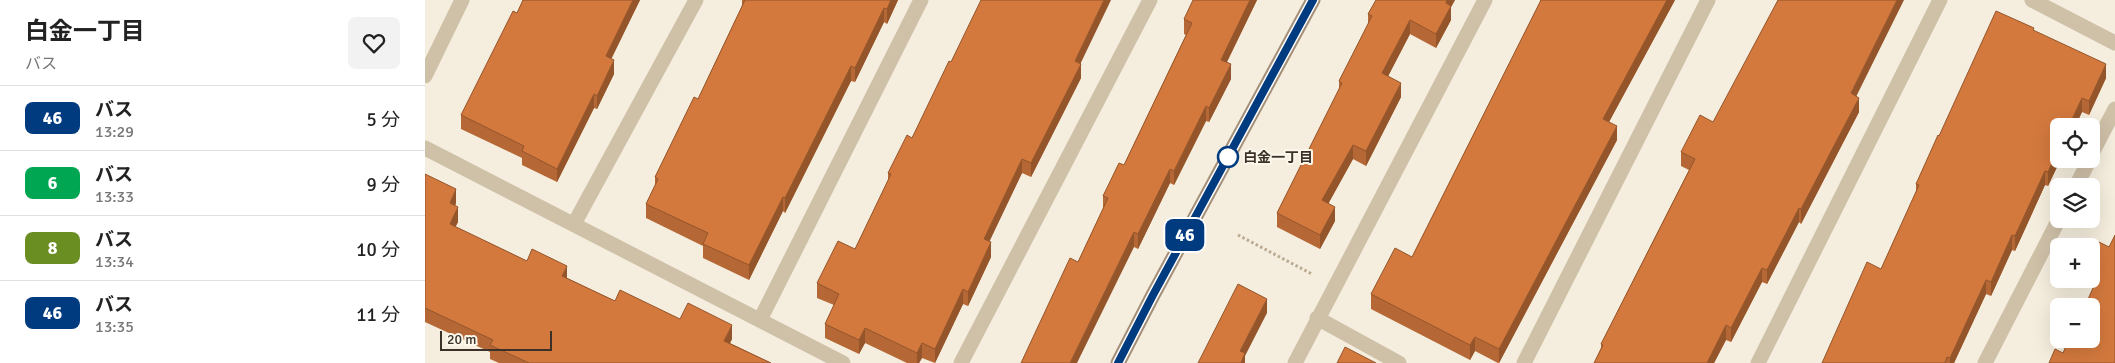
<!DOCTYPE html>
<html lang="ja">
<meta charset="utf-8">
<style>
body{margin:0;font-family:Signika,"Noto Sans JP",sans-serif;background:#f2f2f2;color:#222;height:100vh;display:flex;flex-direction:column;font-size:19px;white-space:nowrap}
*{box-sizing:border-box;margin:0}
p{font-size:16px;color:#767676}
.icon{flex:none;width:28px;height:28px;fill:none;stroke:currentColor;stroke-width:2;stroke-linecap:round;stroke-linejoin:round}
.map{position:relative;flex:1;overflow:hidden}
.details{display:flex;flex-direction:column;background:#fff;width:425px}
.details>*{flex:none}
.badge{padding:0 10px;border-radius:8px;font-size:18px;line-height:32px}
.controls{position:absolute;left:1625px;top:118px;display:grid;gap:10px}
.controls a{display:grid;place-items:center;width:50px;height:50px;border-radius:8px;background:#fff;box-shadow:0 5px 20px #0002;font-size:25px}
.scale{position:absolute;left:15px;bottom:12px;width:112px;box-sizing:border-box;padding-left:5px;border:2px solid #3b3129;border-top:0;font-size:14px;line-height:18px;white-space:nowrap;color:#3b3129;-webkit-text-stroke:4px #fcf7eb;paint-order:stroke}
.map>.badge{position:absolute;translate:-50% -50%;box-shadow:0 0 0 2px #fff}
.round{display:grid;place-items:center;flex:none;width:52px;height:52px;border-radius:8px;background:#f2f2f2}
.headline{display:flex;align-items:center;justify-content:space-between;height:85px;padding:0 25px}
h1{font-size:24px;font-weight:700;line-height:38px}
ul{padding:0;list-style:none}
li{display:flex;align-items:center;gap:15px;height:65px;padding:0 25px;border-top:1px solid #e0e0e0}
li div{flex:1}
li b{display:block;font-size:19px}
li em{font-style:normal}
li .badge{min-width:55px;font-weight:700;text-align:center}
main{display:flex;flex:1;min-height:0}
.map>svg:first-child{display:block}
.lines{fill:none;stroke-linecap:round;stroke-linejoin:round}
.path{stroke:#bbaa92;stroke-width:3;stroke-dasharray:2.5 2.5;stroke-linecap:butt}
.street{stroke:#cfc0a8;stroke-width:15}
.secondary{stroke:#a38f79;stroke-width:15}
.wall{fill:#b56835}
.shaded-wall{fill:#94552b}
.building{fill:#d3793e;stroke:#94552b}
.line-casing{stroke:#fff;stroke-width:11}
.line{stroke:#003b80;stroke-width:8}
.stop-dot{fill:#fff;stroke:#003b80;stroke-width:2.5}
.labels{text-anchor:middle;stroke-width:4;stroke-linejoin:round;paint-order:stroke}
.stop-label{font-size:14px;font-weight:bold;fill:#3b3129;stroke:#fcf7eb;text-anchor:start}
</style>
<main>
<section class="details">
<div class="headline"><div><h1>白金一丁目</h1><p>バス</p></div><a class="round"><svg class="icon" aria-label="heart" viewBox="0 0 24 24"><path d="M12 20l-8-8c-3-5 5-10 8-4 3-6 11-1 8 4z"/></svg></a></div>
<ul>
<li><span class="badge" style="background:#003b80;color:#fff">46</span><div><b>バス</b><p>13:29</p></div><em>5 分</em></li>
<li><span class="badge" style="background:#00a651;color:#fff">6</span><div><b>バス</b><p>13:33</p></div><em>9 分</em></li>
<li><span class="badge" style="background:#6b8e23;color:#fff">8</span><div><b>バス</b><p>13:34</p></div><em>10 分</em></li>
<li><span class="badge" style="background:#003b80;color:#fff">46</span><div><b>バス</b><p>13:35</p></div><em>11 分</em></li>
</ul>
</section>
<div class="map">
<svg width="1690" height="363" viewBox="0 0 1690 363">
<rect width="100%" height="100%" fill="#f5eede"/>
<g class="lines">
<path class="path" d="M 813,235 L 887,274"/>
<path class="street" d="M 1607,0 L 1690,43
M 0,76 L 37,0
M 0,148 L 418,363
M 1666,155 L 1690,109
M 1651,186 L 1665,159
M 149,224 L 271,0
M 892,318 L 974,363
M 335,320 L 496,0
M 536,363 L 725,0
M 870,363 L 1060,0
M 1099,363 L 1283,0
M 1333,363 L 1515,0
M 1560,363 L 1634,219"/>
<path class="secondary" d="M 693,363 L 728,295 L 888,0"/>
</g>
<path class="wall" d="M 98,0 L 215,0 L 186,58 L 189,74 L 172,109 L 169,108 L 132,182 L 97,165 L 97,158 L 36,129 L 36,115 L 92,13 Z
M 317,0 L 473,0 L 462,24 L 459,22 L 430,82 L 426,81 L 360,213 L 358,211 L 324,280 L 278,258 L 278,246 L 221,218 L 221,204 L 230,186 L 230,177 L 273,99 L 317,6 Z
M 832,0 L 802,62 L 806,79 L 784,122 L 781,121 L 749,185 L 745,183 L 713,249 L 709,247 L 653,262 L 678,209 L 678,196 L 699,165 L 761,35 L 759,34 L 759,19 Z
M 951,0 L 1030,0 L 1026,7 L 1026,20 L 1011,48 L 985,34 L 963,76 L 976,97 L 941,166 L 928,159 L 903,204 L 910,221 L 895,249 L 852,227 L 852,213 L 914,89 L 914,81 L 943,25 L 943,14 Z
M 1115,0 L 1250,0 L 1184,122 L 1192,140 L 1074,363 L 1073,363 L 1050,351 L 1045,360 L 946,309 L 946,294 L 987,257 L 1115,3 Z
M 1609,31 L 1681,78 L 1664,115 L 1657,112 L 1623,186 L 1620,185 L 1590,251 L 1587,250 L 1566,296 L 1561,294 L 1529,363 L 1397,363 L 1456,269 L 1491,192 L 1491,184 L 1514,136 Z
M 526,62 L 656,63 L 656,78 L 606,177 L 597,173 L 564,241 L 566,257 L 543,306 L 538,304 L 510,363 L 497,358 L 494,363 L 482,363 L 440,343 L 434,354 L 400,338 L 400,324 L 409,305 L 392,298 L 392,283 L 430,249 L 463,181 L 463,173 L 487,138 Z
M 1431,96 L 1434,112 L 1376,224 L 1374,222 L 1342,284 L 1337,282 L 1306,342 L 1301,340 L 1289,363 L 1169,363 L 1176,348 L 1176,344 L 1264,170 L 1256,166 L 1256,152 L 1288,122 Z
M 0,174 L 31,203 L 30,206 L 33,222 L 30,227 L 102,261 L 142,278 L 190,301 L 255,319 L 307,339 L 305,343 L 346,363 L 74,363 L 65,359 L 65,352 L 0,322 Z
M 1674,242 L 1690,363 L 1638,353 L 1669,287 L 1661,283 L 1661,279 L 1666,279 L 1666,258 Z"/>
<path class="shaded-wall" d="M 208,0 L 215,0 L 181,70 L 181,56 Z
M 466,0 L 473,0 L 462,24 L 462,9 Z
M 679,0 L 686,0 L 650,75 L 650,61 Z
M 825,0 L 832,0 L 796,74 L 796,60 Z
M 1022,0 L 1030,0 L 1026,7 L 1026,20 L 1011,48 L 1011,34 Z
M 1242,0 L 1250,0 L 1178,133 L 1178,119 Z
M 1472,0 L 1479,0 L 1426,107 L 1426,93 Z
M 459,8 L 459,22 L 430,82 L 430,68 Z
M 985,20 L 985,34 L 957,88 L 957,73 Z
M 189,60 L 189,74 L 172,109 L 172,96 Z
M 656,64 L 656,78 L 606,177 L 606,163 Z
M 806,64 L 806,79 L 784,122 L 784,108 Z
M 1681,64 L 1681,78 L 1664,115 L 1664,101 Z
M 426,66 L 426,81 L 360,213 L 360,198 Z
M 976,83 L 976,97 L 941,166 L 941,151 Z
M 169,94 L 169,108 L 132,182 L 132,169 Z
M 1434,98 L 1434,112 L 1376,224 L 1376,209 Z
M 1657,98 L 1657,112 L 1650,126 L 1644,126 Z
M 781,106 L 781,121 L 749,185 L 749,171 Z
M 1192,126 L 1192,140 L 1074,363 L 1074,349 Z
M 928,145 L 928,159 L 897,215 L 897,200 Z
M 1634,148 L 1634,159 L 1636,159 L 1623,186 L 1623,172 Z
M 597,159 L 597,173 L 559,253 L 559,239 Z
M 745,169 L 745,183 L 713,249 L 713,234 Z
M 1620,171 L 1620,185 L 1590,251 L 1590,236 Z
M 31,189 L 31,203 L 25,217 L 25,203 Z
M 358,197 L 358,211 L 324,280 L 324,265 Z
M 33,207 L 33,222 L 25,238 L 25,224 Z
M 910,207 L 910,221 L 895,249 L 895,235 Z
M 1374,208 L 1374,222 L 1342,284 L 1342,270 Z
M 709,232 L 709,247 L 652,363 L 645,363 Z
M 1587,235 L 1587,250 L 1566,296 L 1566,282 Z
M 566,242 L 566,257 L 543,306 L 543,292 Z
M 142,266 L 142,280 L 137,276 Z
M 1337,268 L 1337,282 L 1306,342 L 1306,328 Z
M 1561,280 L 1561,294 L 1529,363 L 1525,363 L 1525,358 Z
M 538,289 L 538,304 L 510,363 L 510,349 Z
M 842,299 L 842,313 L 820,356 L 820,363 L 815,363 L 815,351 Z
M 307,325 L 307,339 L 299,355 L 299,341 Z
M 1301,325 L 1301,340 L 1289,363 L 1282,363 Z
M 440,328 L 440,343 L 434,354 L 434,340 Z
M 1050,337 L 1050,351 L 1045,360 L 1045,345 Z
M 497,343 L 497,358 L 494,363 L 492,363 L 492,353 Z"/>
<path class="building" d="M 98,0 L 208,0 L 181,56 L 189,60 L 172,96 L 169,94 L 132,169 L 97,151 L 99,146 L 36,115 L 88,11 L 92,13 Z
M 320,0 L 466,0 L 462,9 L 459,8 L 430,68 L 426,66 L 360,198 L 358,197 L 324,265 L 278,244 L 283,233 L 221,204 L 233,179 L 230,177 L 269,97 L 273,99 Z
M 556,0 L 679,0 L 650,61 L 656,64 L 606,163 L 597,159 L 559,239 L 566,242 L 543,292 L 538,289 L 510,349 L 497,343 L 492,353 L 440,328 L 434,340 L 400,324 L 414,294 L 392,283 L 413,241 L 430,249 L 466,174 L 463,173 L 482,135 L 487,138 L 524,61 L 526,62 Z
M 768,0 L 825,0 L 796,60 L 806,64 L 784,108 L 781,106 L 749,171 L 745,169 L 713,234 L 709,232 L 645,363 L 596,363 L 645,258 L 653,262 L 683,198 L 678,196 L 694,163 L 699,165 L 767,23 L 759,19 Z
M 951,0 L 1022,0 L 1021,3 L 1026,6 L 1011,34 L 985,20 L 957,73 L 976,83 L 941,151 L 928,145 L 897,200 L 910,207 L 895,235 L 852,213 L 917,83 L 914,81 L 947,16 L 943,14 Z
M 1116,0 L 1242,0 L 1178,119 L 1192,126 L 1074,349 L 1050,337 L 1045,345 L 946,294 L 970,248 L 987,257 Z
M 1353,0 L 1472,0 L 1426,93 L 1434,98 L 1376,209 L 1374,208 L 1342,270 L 1337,268 L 1306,328 L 1301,325 L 1282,363 L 1169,363 L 1178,345 L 1176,344 L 1270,159 L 1256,152 L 1275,115 L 1288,122 Z
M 1571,11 L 1609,28 L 1608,30 L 1681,64 L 1664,101 L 1657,98 L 1644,126 L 1634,126 L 1634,148 L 1623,172 L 1620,171 L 1590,236 L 1587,235 L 1566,282 L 1561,280 L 1525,358 L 1522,357 L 1520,363 L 1397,363 L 1442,262 L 1456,269 L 1494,185 L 1491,184 L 1513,135 L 1514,136 Z
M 0,174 L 31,189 L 25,203 L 33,207 L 25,224 L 102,261 L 107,249 L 142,266 L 137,276 L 190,301 L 195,290 L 255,319 L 263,303 L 307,325 L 299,341 L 346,363 L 104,363 L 65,345 L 68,340 L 0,308 Z
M 1690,235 L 1690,363 L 1624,363 L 1630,349 L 1638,353 L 1644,339 L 1666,339 L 1666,306 L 1660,306 L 1672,279 L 1670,278 L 1672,274 L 1666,271 L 1666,258 L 1674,242 L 1684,247 Z
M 813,284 L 842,299 L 815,351 L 820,353 L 816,363 L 773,363 Z
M 920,347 L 951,363 L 912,363 Z"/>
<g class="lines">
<defs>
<path id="line" d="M 693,363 L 728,295 L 888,0"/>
</defs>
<use href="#line" class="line-casing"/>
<use href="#line" class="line"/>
</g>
<circle class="stop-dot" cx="803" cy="157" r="10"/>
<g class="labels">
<g class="stop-label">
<text x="818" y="162">白金一丁目</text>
</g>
</g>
</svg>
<div class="controls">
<a><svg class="icon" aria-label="locate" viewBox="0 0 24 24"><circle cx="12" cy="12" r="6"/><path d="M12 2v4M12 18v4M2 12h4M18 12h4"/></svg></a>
<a><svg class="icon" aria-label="layers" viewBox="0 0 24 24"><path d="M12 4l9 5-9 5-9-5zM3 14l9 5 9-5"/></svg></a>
<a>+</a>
<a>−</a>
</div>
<div class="scale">20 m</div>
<b class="badge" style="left:760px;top:235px;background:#003b80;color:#fff">46</b>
</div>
</main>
